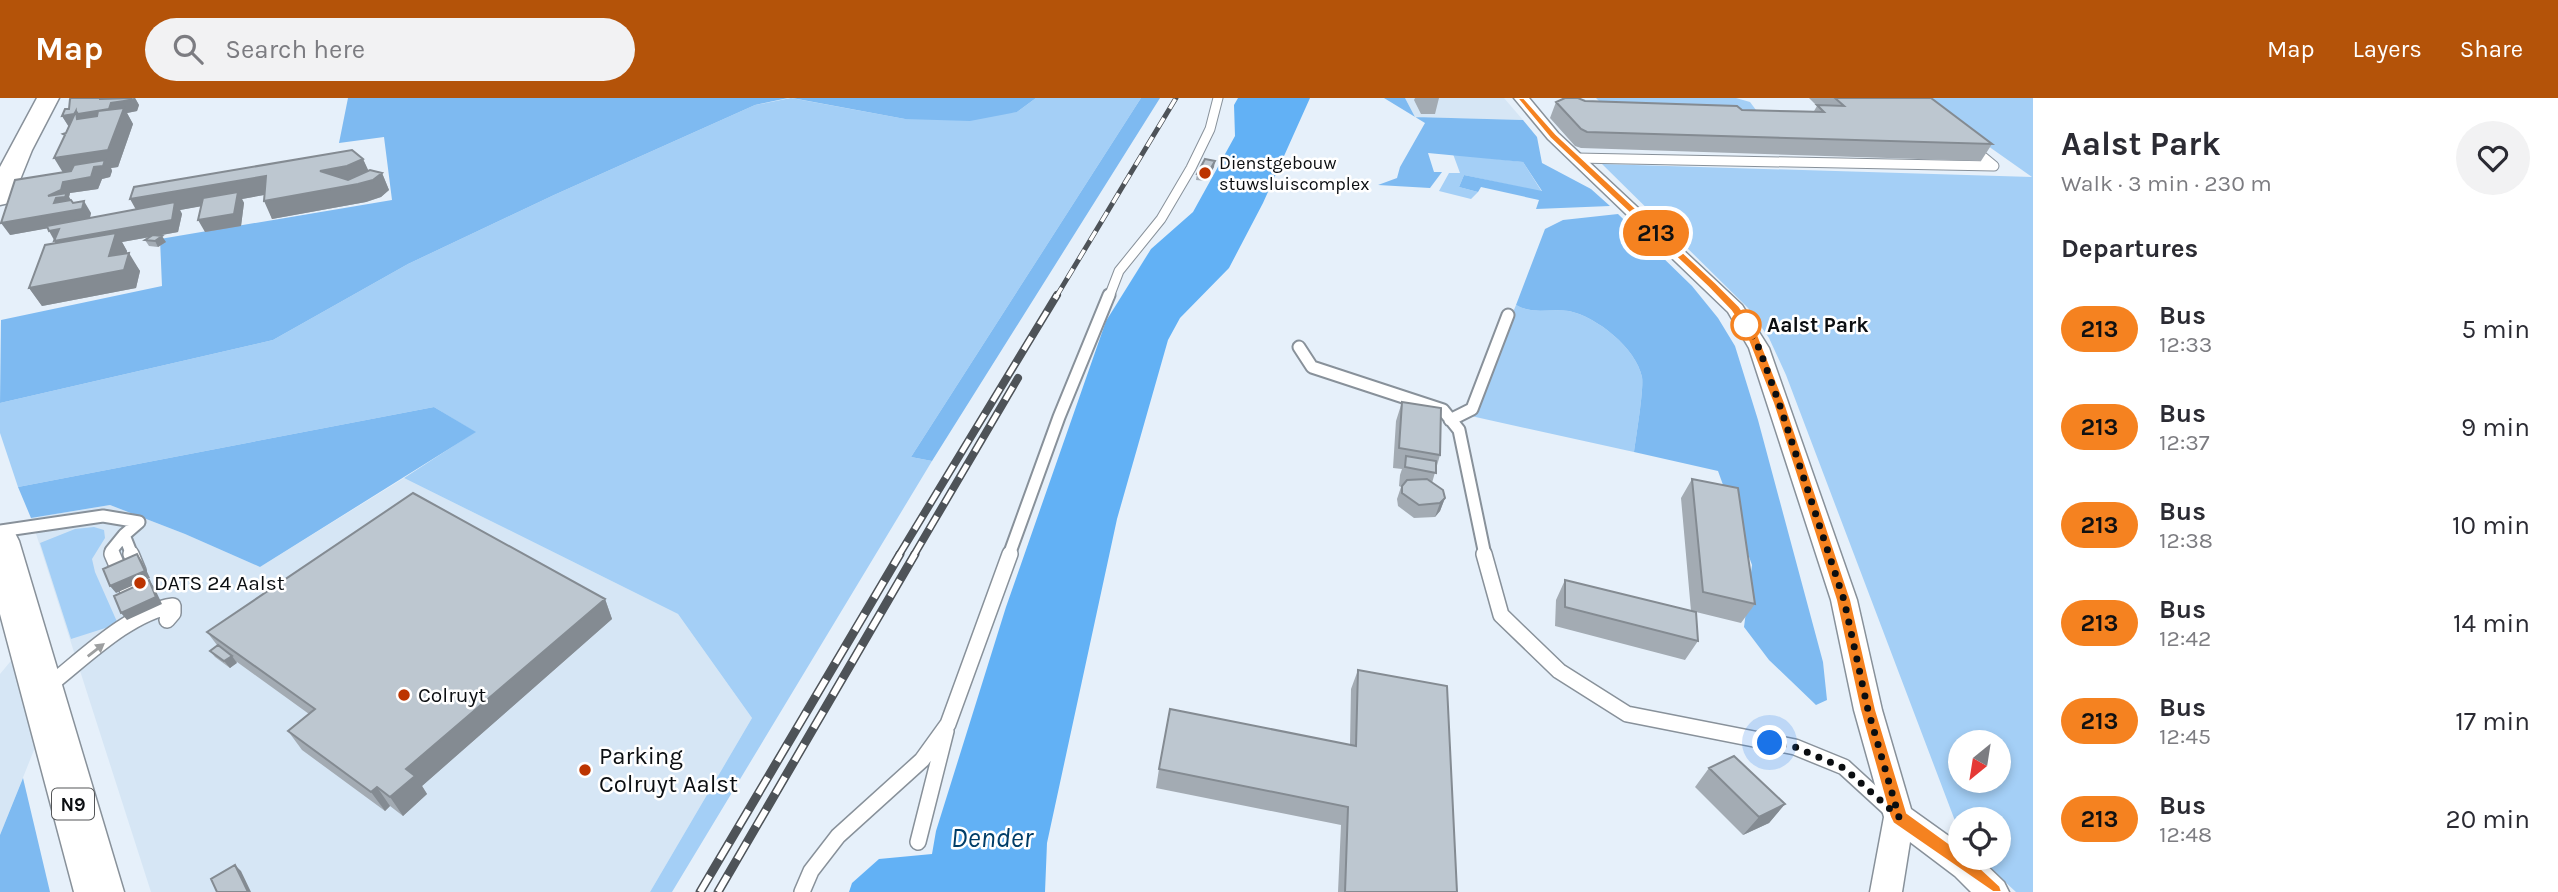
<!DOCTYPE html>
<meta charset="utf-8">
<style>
body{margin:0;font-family:Karla,sans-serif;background:#f2f2f3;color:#2b2b33;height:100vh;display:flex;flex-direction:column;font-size:26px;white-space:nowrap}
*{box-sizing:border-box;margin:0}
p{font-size:23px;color:#7c7c81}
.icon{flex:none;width:38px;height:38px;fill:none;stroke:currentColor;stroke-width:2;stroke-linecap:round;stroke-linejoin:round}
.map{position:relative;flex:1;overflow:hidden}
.side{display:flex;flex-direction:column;background:#fff;width:525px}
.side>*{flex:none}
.badge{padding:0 14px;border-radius:23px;font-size:24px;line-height:46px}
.needle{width:46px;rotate:210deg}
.fabs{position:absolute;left:1948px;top:632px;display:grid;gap:14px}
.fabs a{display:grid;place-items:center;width:63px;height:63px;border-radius:50%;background:#fff;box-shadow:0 4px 10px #0003;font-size:35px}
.you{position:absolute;width:35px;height:35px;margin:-18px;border:5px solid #fff;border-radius:50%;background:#1a73e8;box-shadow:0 0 0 10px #1a73e833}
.map>.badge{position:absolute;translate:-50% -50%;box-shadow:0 0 0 4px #fff}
h2{padding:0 28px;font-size:26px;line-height:63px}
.round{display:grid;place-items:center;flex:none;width:74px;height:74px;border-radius:37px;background:#f2f2f3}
.overview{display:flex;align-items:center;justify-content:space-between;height:119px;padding:0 28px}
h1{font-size:33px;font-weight:700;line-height:52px}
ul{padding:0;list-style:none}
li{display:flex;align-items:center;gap:21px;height:98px;padding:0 28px}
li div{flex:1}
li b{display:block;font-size:26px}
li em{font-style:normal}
li .badge{min-width:77px;font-weight:700;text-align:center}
header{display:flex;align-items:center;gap:42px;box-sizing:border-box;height:98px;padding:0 35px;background:#b45309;color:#fff}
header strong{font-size:33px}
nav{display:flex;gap:38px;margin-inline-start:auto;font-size:24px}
.search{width:490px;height:63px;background:#f2f2f3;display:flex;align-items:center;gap:18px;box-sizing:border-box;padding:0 24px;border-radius:38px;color:#7c7c81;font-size:26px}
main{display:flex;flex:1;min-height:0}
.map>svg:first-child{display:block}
.built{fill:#d6e6f5}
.green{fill:#a4cff6;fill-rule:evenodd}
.forest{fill:#7ebaf1}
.water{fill:#62b1f5}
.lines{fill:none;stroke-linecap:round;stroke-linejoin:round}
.service-far2-casing{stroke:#88919a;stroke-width:11}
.service-far1-casing{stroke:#88919a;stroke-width:15}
.service-casing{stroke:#88919a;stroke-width:18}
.minor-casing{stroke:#88919a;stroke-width:3}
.primary-casing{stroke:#88919a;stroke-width:3}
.service-far2{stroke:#fff;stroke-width:9}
.service-far1{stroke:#fff;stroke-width:11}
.service{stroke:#fff;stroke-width:15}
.minor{fill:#fff;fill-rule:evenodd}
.primary{fill:#fff;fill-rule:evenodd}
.rail-far2-casing{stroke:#4e5358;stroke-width:5}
.rail-far1-casing{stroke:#4e5358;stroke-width:8}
.rail-casing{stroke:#4e5358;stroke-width:9}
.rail-far2{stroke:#fff;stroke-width:3.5;stroke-dasharray:11;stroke-linecap:butt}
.rail-far1{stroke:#fff;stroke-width:5;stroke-dasharray:15;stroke-linecap:butt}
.rail{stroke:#fff;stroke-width:6;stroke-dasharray:19;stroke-linecap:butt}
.wall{fill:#a3abb3}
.shaded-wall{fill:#848b92}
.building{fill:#bdc7d0;stroke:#848b92;stroke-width:2}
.oneway{fill:#9d9fa0}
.line{fill:#f58220;stroke:#fff;stroke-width:2}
.walk{stroke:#0b0e11;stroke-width:7;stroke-dasharray:0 12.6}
.poi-dot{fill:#bc3400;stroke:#fff;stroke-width:2.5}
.stop-dot{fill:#fff;stroke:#f58220;stroke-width:3.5}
.labels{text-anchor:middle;stroke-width:5;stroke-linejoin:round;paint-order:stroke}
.far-poi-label{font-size:18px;fill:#0b0e11;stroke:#fff;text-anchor:start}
.shield{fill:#fff;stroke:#545658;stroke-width:2}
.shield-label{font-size:19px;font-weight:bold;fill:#0b0e11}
.stop-label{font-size:21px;font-weight:bold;fill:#0b0e11;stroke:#fff;text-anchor:start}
.poi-label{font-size:21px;fill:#0b0e11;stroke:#fff;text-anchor:start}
.near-poi-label{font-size:24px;fill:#0b0e11;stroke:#fff;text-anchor:start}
.near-water-label{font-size:28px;font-style:italic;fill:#003d68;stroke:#fff}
</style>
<header>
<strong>Map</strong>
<div class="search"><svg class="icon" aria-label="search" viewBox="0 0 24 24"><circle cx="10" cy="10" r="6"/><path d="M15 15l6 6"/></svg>Search here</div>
<nav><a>Map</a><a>Layers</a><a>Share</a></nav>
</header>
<main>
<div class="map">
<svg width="2033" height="794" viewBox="0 0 2033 794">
<rect width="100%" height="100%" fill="#e6f0fa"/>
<path class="built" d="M 1405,0 L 1504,0 L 1523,22 L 1415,19 Z
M 404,380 L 678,516 L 752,620 L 650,794 L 151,794 L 31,420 L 110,407 L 185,436 L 260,469 Z
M 29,541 L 48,617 L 0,737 L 0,576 Z"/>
<path class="green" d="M 791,0 L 905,21 L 1017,14 L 1036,0 L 1141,0 L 911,359 L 932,363 L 672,794 L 650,794 L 752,620 L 678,516 L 404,380 L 475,334 L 434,309 L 18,389 L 0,335 L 0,305 L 273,242 L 408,166 L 554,97 L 755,7 Z
M 1596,0 L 1736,0 L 1750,4 L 1756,12 L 1753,17 L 1601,5 Z
M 1920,0 L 2033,0 L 2033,794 L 2016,794 L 1979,760 L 1998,760 L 1998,721 L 1960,721 L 1960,736 L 1786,277 L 1769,240 L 1748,210 L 1602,66 L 2032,79 ZM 1960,644 L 1998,644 L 1998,682 L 1960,682 Z
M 1453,56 L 1523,64 L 1542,94 L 1464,77 L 1459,89 L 1478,94 L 1471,101 L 1439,93 L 1449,75 L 1460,75 Z
M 1516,207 C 1533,217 1551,210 1569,213 C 1597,219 1636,250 1642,279 C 1644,291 1636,339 1634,354 L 1471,318 Z
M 94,429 L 104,432 L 105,440 L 92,461 L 95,474 L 118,526 L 71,541 L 40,445 L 75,431 Z"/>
<path class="forest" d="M 348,0 L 788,0 L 755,7 L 554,97 L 408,166 L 273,242 L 0,305 L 1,222 L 162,188 L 160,141 L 392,102 L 384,39 L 339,45 Z
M 792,0 L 1036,0 L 1017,14 L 970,23 L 905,21 Z
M 1141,0 L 1160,0 L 932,363 L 911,359 Z
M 1384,0 L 1405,0 L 1415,19 L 1523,22 L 1537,39 L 1542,65 L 1591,91 L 1610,108 L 1536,111 L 1539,102 L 1481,89 L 1478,94 L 1459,89 L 1464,77 L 1542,93 L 1523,64 L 1428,55 L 1434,74 L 1442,74 L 1430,90 L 1378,87 L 1397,80 L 1400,69 L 1425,25 Z
M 1618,116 L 1692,188 L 1718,220 L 1735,248 L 1758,322 L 1823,564 L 1827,602 L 1816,607 L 1769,562 L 1744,529 L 1752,467 L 1718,373 L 1634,354 C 1636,339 1644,291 1642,279 C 1636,250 1597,219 1569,213 C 1551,210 1533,217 1516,207 L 1545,131 L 1563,122 Z
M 434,309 L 476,334 L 260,469 L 185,436 L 110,407 L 31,420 L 18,389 Z
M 23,680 L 50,794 L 0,794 L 0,737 Z"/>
<path class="water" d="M 1238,0 L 1310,0 L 1263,105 L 1229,170 L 1180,220 L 1168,242 L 1117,421 L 1047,745 L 1045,794 L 849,794 L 852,785 L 879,761 L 932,756 L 936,733 L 1006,509 L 1106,223 L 1151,151 L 1193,114 L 1235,38 L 1234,7 Z"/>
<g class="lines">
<defs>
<path id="service-far2" d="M 1576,60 L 1994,68 L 1971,49
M 1109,199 L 1119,173 L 1161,121 L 1191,70 L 1210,31 L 1218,0"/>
<path id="service-far1" d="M 1299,249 L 1312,269 L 1443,312 L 1459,332 L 1485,457
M 1450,322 L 1472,311 L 1508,217
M 0,433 L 103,418 L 139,424
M 113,457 L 111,453 L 124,437
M 132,457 L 124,437 L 139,424
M 1009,457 L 1059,319 L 1109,197"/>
<path id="service" d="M 112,456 L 134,507
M 131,456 L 138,473
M 1484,456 L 1501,517 L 1559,573 L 1627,616 L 1795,649 L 1844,669 L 1891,712
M 47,589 C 82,562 129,514 173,508 L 173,515 L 167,522
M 918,744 L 946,633
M 802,794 L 811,773 L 838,738 L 922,662 L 948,626 L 1010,456"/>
<path id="minor" d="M 1514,0 L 1529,0 L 1558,35 L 1742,207 L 1769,250 L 1857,502 L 1882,612 L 1911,711 L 1960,746 L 1960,760 L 1979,760 L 2004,784 L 2009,794 L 1971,794 L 1955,778 L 1910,744 L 1902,794 L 1870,794 L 1884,719 L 1854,612 L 1831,502 L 1749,250 L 1728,214 L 1548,41 Z"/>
<path id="primary" d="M 37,0 L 59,0 L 32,52 L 13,99 L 9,105 L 0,107 L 0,69 Z
M 0,429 L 14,433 L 19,443 L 124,794 L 74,794 L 0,516 Z"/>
</defs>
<use href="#service-far2" class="service-far2-casing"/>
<use href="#service-far1" class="service-far1-casing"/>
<use href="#service" class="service-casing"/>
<use href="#minor" class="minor-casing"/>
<use href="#primary" class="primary-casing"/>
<use href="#service-far2" class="service-far2"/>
<use href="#service-far1" class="service-far1"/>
<use href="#service" class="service"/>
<use href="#minor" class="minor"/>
<use href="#primary" class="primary"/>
<defs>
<path id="rail-far2" d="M 1056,199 L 1176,0"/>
<path id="rail-far1" d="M 899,457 L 1057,197
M 914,457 L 1018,280"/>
<path id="rail" d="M 700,794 L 900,456
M 718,794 L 915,456"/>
</defs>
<use href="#rail-far2" class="rail-far2-casing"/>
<use href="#rail-far1" class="rail-far1-casing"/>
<use href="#rail" class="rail-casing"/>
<use href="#rail-far2" class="rail-far2"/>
<use href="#rail-far1" class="rail-far1"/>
<use href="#rail" class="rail"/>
</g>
<path class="wall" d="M 71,0 L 135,0 L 139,7 L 137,13 L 127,15 L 133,26 L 118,69 L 111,70 L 112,73 L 110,79 L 102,81 L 98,91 L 70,95 L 69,99 L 73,105 L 91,115 L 90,120 L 136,111 L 363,61 L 368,73 L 382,75 L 389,92 L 381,99 L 366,104 L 272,121 L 264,97 L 242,101 L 244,105 L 241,128 L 205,134 L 201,108 L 180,112 L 182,116 L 178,134 L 157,138 L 166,144 L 158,149 L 149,148 L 145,142 L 150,139 L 122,144 L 127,153 L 127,155 L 140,173 L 136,190 L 42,208 L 29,190 L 55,145 L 55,142 L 48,130 L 10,137 L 63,74 L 64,38 L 63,36 L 66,35 L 69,29 L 62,18 L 69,11 Z
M 1415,0 L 1425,0 L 1425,2 L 1425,0 L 1439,0 L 1435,16 L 1421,16 L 1414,2 Z
M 1809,0 L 1931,0 L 1992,46 L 1981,63 L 1581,50 L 1575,48 L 1550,20 L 1556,4 L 1585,3 L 1742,12 L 1814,13 L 1817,8 Z
M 1214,69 L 1206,83 L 1196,82 L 1197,76 Z
M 1402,304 L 1440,357 L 1432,385 L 1445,400 L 1440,413 L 1435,419 L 1414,420 L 1398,408 L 1397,401 L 1401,389 L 1399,388 L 1400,377 L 1402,371 L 1393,370 L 1396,323 Z
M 1692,381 L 1755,506 L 1741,525 L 1696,514 L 1698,543 L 1685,562 L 1555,528 L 1556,502 L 1565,482 L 1691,513 L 1681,400 Z
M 605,501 L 612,521 L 422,688 L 427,696 L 403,718 L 390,708 L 385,713 L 302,652 L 288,633 L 309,616 L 237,564 L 230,570 L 215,559 L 210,553 L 217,547 L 207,534 Z
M 1358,572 L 1457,794 L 1338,794 L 1341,727 L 1156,690 L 1159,671 L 1350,646 L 1351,591 Z
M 1709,670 L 1785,706 L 1769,725 L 1743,737 L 1695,689 Z"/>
<path class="shaded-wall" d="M 100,0 L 105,0 L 111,5 L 135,0 L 139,7 L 137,13 L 127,15 L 133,26 L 118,69 L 111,70 L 112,73 L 110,79 L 102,81 L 98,91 L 70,95 L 69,99 L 74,107 L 84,103 L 91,115 L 89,123 L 10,137 L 1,125 L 48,98 L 65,78 L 54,60 L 69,29 L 62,18 L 76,13 Z
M 363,61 L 371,78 L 355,86 L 320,73 Z
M 1215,63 L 1214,69 L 1206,83 L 1207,77 Z
M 382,75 L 389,92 L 381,99 L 366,104 L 272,121 L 264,103 Z
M 266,78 L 275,95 L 242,101 L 244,105 L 241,128 L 205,134 L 198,122 L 237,102 L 180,112 L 182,116 L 178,134 L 122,144 L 127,153 L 122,172 L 129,155 L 140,173 L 136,190 L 42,208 L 29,190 L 58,149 L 49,133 L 140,119 L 130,101 Z
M 162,138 L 166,144 L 158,149 L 155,143 Z
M 1445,400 L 1440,413 L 1435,419 L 1440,405 Z
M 137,456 L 142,463 L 150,480 L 116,495 L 110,488 Z
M 149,482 L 154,489 L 162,506 L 127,522 L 121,515 Z
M 605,501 L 612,521 L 422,688 L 427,696 L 403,718 L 390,699 L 406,671 Z
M 232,558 L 237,565 L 230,570 L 224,563 Z
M 377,689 L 390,708 L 385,713 L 371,694 Z
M 1785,706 L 1769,725 L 1743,737 L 1759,719 Z
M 235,767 L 241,773 L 251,794 L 248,794 Z"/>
<path class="building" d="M 71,0 L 100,0 L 100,1 L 131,0 L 131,2 L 111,5 L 109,11 L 78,16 L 76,13 L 74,16 L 62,18 L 65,11 L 69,11 L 70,1 Z
M 1565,0 L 1578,0 L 1585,3 L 1737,8 L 1742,12 L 1824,14 L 1817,7 L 1844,8 L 1835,0 L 1931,0 L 1992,46 L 1587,34 L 1581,31 L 1556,4 Z
M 124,10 L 108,52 L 54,60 L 65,37 L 63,36 L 66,35 L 76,13 L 77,21 L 97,18 L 98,13 Z
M 352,52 L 363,61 L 347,68 L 320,73 L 348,82 L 370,72 L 382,75 L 373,82 L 358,86 L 264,103 L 266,78 L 130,101 L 134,89 Z
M 1205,61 L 1215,63 L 1207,77 L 1197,76 Z
M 105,62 L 103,68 L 94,69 L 91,79 L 63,84 L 61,92 L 48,98 L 67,95 L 65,99 L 56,100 L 54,105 L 71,102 L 73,105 L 84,103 L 82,111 L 1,125 L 15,82 L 71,73 L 74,67 Z
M 238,94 L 234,116 L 198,122 L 203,100 Z
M 175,104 L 172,122 L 54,143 L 59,131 L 49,133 L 47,128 Z
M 116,135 L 109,158 L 129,155 L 124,172 L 29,190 L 45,147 Z
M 153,137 L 162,138 L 155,143 L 145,142 Z
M 1402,304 L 1441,310 L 1440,357 L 1399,350 Z
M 1406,358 L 1436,363 L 1436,375 L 1405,369 Z
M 1427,381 L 1443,392 L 1445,400 L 1440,405 L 1419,407 L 1402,395 L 1402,388 L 1407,382 Z
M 1692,381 L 1738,390 L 1755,506 L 1703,494 Z
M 413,395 L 605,501 L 406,671 L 415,678 L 390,699 L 377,689 L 371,694 L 288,633 L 315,611 L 207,534 Z
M 137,456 L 145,473 L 110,488 L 103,471 Z
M 149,482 L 156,499 L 121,515 L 114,498 Z
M 1565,482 L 1696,514 L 1698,543 L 1565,509 Z
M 218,547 L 232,558 L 224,563 L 210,553 Z
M 1358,572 L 1447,588 L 1457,794 L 1345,794 L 1348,709 L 1159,671 L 1170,611 L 1356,648 Z
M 1734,658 L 1785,706 L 1759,719 L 1709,670 Z
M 235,767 L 248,794 L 217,794 L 211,781 Z"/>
<defs><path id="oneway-solid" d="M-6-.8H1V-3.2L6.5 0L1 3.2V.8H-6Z" transform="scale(1.75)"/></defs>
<use class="oneway" href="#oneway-solid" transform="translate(96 552) rotate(-38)"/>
<path class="line" d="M 1517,0 L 1524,0 L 1556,36 L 1716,185 L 1739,208 L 1756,232 L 1785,305 L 1851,502 L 1876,612 L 1907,715 L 1972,762 L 2000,788 L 2002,794 L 1993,794 L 1893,725 L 1890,719 L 1860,612 L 1836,502 L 1773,305 L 1744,232 L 1731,213 L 1708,189 L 1550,40 Z"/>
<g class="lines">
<path class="walk" d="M 1746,227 L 1759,250 L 1779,305 L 1844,502 L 1868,612 L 1899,719 L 1844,670 L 1795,649 L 1770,645"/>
</g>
<g class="poi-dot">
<circle cx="1205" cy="75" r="7"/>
<circle cx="140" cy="485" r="7"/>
<circle cx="404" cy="597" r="7"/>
<circle cx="585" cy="672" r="7"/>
</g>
<circle class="stop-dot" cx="1746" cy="227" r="14"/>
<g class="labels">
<g class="far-poi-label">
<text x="1219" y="71">Dienstgebouw<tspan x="1219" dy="21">stuwsluiscomplex</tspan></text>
</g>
<rect class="shield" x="52" y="690.5" width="42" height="31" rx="5"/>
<g class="shield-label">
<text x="73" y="713">N9</text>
</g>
<g class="stop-label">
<text x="1767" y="234">Aalst Park</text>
</g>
<g class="poi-label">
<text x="154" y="492">DATS 24 Aalst</text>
<text x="418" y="604">Colruyt</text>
</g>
<g class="near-poi-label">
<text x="599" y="666">Parking<tspan x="599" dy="28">Colruyt Aalst</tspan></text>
</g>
<g class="near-water-label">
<text x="992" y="749">Dender</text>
</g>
</g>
</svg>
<div class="fabs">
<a><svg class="needle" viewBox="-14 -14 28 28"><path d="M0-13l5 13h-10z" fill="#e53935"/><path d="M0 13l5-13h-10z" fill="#7c7c81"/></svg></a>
<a><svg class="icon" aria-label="locate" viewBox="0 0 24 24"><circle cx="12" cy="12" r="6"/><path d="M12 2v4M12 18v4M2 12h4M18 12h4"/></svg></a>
</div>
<div class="you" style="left:1770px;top:645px"></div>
<b class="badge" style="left:1656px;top:135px;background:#f58220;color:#111">213</b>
</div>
<section class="side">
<div class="overview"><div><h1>Aalst Park</h1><p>Walk · 3 min · 230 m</p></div><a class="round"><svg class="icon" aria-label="heart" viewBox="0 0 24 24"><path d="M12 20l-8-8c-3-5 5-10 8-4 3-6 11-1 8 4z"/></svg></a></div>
<h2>Departures</h2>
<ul>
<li><span class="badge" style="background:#f58220;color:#111">213</span><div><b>Bus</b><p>12:33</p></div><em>5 min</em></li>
<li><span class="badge" style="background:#f58220;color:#111">213</span><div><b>Bus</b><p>12:37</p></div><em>9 min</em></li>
<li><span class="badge" style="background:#f58220;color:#111">213</span><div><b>Bus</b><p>12:38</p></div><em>10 min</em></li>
<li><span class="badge" style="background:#f58220;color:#111">213</span><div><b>Bus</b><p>12:42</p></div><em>14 min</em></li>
<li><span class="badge" style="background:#f58220;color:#111">213</span><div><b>Bus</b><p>12:45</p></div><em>17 min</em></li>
<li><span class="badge" style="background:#f58220;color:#111">213</span><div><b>Bus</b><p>12:48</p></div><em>20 min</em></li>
</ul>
</section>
</main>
